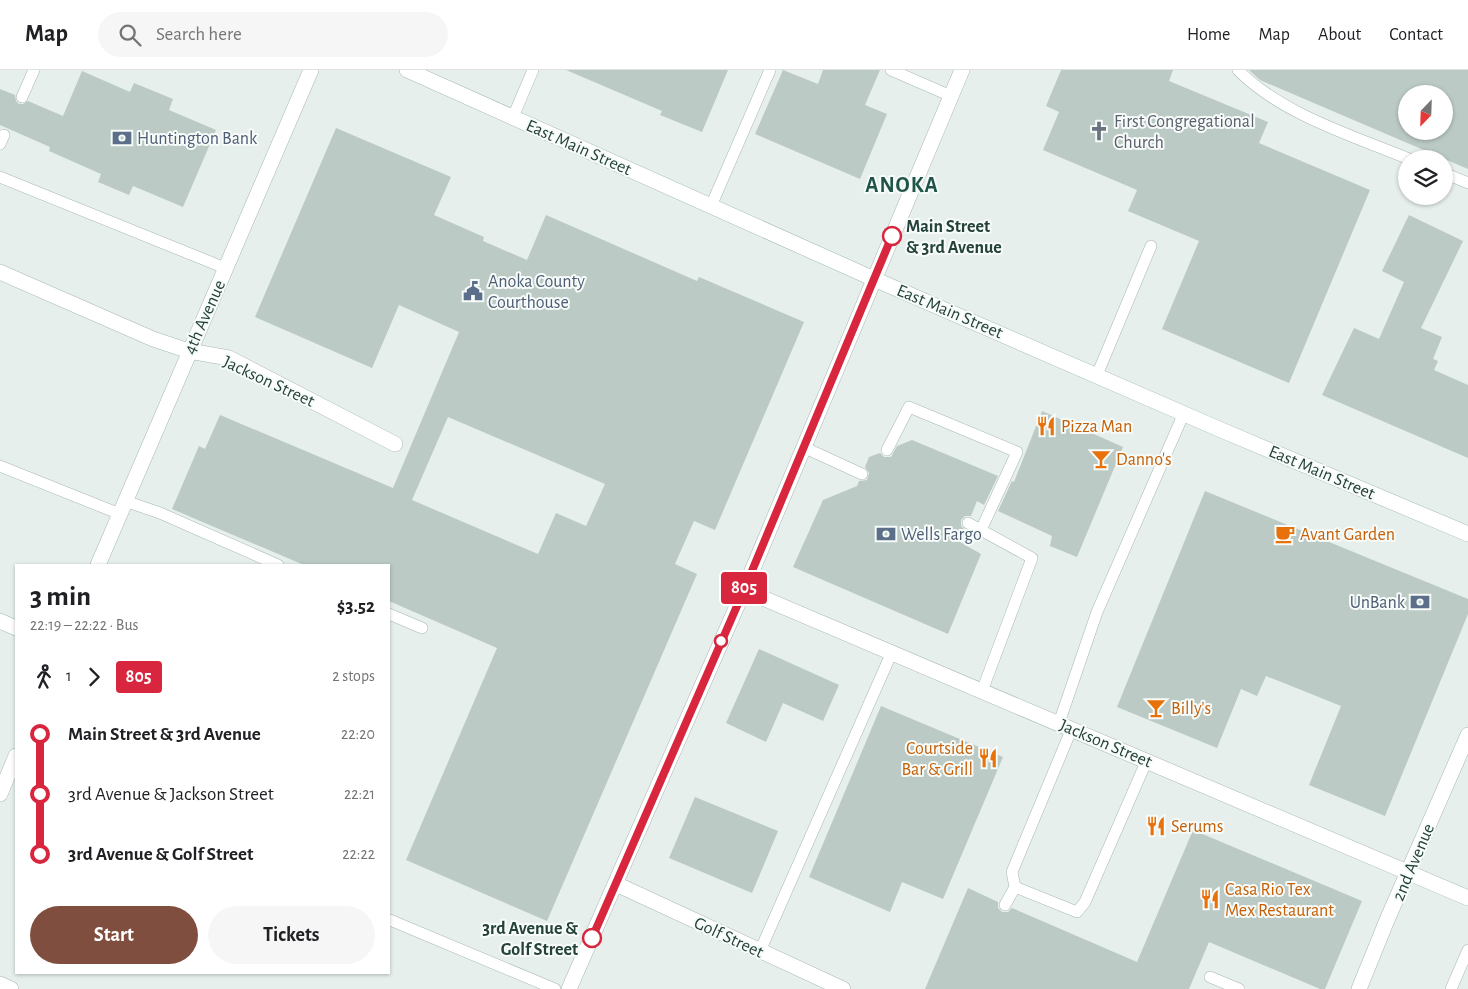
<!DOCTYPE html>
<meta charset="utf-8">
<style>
body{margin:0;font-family:"Alegreya Sans",sans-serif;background:#f6f6f6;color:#202124;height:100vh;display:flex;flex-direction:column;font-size:19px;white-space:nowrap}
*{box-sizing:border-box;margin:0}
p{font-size:16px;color:#757577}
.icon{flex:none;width:28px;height:28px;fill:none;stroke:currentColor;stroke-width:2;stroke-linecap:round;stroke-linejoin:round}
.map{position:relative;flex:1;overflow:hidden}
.drawer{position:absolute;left:15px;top:494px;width:375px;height:410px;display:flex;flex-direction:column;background:#fff;border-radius:0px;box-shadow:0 1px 4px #0004}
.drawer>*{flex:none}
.badge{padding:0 10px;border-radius:4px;font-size:18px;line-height:32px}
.needle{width:32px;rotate:203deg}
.controls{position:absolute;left:1398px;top:15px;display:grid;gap:10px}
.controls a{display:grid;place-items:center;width:55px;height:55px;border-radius:50%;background:#fff;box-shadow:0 1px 4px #0004;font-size:25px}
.map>.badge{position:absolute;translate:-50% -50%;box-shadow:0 0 0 2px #fff}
.legs{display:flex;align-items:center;gap:8px;height:55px;padding:0 15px;font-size:16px}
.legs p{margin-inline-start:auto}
.summary{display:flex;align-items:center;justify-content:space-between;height:85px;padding:0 15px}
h1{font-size:28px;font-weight:700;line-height:38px}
.cta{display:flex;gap:10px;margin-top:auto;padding:10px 15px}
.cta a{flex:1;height:58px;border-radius:30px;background:#7f4e3f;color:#fff;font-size:20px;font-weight:700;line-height:58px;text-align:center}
.cta a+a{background:#f6f6f6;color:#202124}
ul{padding:0 15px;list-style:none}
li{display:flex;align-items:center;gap:18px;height:60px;font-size:19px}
li i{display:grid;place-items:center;width:8px;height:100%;margin:0 6px;background:currentColor}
li i::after{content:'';width:12px;height:12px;margin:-6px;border:4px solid;border-radius:50%;background:#fff}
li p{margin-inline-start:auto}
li:first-child i{background:linear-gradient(#0000 50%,currentColor 0)}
li:last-child i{background:linear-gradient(currentColor 50%,#0000 0)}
header{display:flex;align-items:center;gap:30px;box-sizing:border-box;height:70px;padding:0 25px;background:#fff;border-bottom:1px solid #e0e0e0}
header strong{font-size:24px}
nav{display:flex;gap:28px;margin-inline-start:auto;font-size:18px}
.search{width:350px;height:45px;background:#f6f6f6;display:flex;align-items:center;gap:12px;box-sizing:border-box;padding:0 18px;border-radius:28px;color:#757577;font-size:19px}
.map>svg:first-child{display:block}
.building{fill:#bbcac4;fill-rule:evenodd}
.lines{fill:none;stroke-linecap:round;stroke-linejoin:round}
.service-casing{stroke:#a8b8b2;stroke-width:12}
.minor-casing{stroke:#a8b8b2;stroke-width:16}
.tertiary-casing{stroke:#a8b8b2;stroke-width:16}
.secondary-casing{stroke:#a4bbb3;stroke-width:16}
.service{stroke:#fff;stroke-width:11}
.minor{stroke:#fff;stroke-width:15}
.tertiary{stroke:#fff;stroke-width:15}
.secondary{stroke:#fff;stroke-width:15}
.line-1-casing{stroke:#fff;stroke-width:11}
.line-1{stroke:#d7263d;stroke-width:8}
.stop-1-dot{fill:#fff;stroke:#d7263d;stroke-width:2.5}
.labels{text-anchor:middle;stroke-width:4;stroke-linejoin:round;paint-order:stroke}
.worship-label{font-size:18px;fill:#5b616d;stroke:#f7fbf9;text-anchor:start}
.service-label{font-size:18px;fill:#4e5e75;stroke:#f7fbf9;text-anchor:start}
.street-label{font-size:18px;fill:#24423a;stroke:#f7fbf9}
.stop-label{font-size:18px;font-weight:bold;fill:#24423a;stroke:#f7fbf9;text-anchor:start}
.food-label{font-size:18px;fill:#c56008;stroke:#f7fbf9;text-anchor:start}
.district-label{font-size:22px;font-weight:bold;letter-spacing:1px;fill:#1f5548;stroke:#f7fbf9}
</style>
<header>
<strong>Map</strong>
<div class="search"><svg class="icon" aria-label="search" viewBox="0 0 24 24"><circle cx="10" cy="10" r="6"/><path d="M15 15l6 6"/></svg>Search here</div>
<nav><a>Home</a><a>Map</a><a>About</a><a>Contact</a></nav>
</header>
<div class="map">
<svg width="1468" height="919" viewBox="0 0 1468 919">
<rect width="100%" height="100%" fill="#e6efeb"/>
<path class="building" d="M 566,0 L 728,0 L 702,62 L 660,45 L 662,41 Z
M 783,0 L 818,14 L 823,0 L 880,0 L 865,35 L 887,44 L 860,109 L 755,64 Z
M 1061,0 L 1173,0 L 1169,11 L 1268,52 L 1259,73 L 1370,120 L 1289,313 L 1162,259 L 1199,171 L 1128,141 L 1137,120 L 1043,80 L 1059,42 L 1046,36 Z
M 1249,0 L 1468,0 L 1468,99 L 1260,10 ZM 1406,24 L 1444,24 L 1444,61 L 1406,61 Z
M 82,1 L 130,22 L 134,13 L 173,29 L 169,40 L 216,60 L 183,137 L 133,116 L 129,125 L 98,112 L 101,104 L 49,81 L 50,77 L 0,55 L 0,19 L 15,25 L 16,31 L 19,34 L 23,34 L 28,31 L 63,46 Z
M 336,58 L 451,107 L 434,145 L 484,167 L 483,171 L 527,190 L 546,145 L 697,211 L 699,207 L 804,252 L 715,460 L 694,451 L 675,494 L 697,504 L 547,851 L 406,790 L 497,578 L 389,531 L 389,495 L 304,495 L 172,439 L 199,376 L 205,379 L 220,345 L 393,418 L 459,262 L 399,235 L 372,298 L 255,247 ZM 448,347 L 605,414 L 586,456 L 556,443 L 538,484 L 412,430 Z
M 1409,145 L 1463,171 L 1421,258 L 1442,267 L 1433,289 L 1438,291 L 1434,300 L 1468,315 L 1468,388 L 1322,325 L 1354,258 L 1379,269 L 1404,212 L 1382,201 Z
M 1042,341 L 1123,377 L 1077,487 L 1050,476 L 1052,466 L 998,441 L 1012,411 L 1014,412 Z
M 912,370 L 998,406 L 984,435 L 977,431 L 971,446 L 965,446 L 961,450 L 961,456 L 965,460 L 960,472 L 981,484 L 948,564 L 793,497 L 823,430 L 857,416 L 859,411 L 867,410 L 869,403 L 865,397 L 869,387 L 880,383 L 884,387 L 891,387 L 897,376 Z
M 1205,421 L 1468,529 L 1468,544 L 1385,746 L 1309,715 L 1341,636 L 1266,606 L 1257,626 L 1241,619 L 1217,678 L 1117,637 Z
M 759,579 L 839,615 L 823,651 L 783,633 L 766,672 L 726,653 Z
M 881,636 L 1003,687 L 943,829 L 902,812 L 890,842 L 809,807 Z
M 695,727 L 778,761 L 752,823 L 669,788 Z
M 1193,760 L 1362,831 L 1325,919 L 1320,919 L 1209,872 L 1189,919 L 925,919 L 968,818 L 998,832 L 998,838 L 1002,842 L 1008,842 L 1012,838 L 1137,892 Z"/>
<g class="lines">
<defs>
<path id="service" d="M 891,0 L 951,26
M 1238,0 C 1281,44 1353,66 1409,89
M 22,27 L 34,0
M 513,47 L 533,0
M 0,74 L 4,65
M 1444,103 L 1468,113
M 0,107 L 225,198
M 711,136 L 770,0
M 1097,305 L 1151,176
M 803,377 L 862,404
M 887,380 L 909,337 L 1017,382 L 981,460
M 0,396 L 120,444
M 125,431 L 160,443 L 278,495
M 968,453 L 1032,488 L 982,621
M 389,544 L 422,558
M 1059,653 L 1097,542 L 1184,343
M 1072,658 L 1012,802 L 1015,817 L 1077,842 L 1085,832 L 1147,690
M 1005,835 L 1015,817
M 390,850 L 555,919
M 760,881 L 892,582
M 1210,907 L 1239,919
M 1451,919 L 1468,880"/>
<path id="minor" d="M 0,202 L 153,269 L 189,281 L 229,288 L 395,374
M 744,520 L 1468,828
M 0,551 L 16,558
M 616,814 L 843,919
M 0,914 L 11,919
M 569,919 L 744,520 L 962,0
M 1359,919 L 1387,850 L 1468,665"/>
<path id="tertiary" d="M 98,495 L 311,0
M 0,724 L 16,686"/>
<path id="secondary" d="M 407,0 L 874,209 L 1219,359 L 1468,464"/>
</defs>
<use href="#service" class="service-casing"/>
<use href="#minor" class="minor-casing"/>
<use href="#tertiary" class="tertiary-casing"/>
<use href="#secondary" class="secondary-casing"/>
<use href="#service" class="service"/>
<use href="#minor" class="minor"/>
<use href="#tertiary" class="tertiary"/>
<use href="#secondary" class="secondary"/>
</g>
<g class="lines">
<defs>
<path id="line-1" d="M 592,868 L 744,520 L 892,166"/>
</defs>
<use href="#line-1" class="line-1-casing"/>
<use href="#line-1" class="line-1"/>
</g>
<defs>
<symbol id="church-bare" viewBox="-9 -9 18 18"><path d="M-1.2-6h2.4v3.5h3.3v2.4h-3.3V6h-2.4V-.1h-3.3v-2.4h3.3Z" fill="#6b7280" stroke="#f7fbf9" stroke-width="2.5" paint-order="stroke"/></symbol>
<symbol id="bank-bare" viewBox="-9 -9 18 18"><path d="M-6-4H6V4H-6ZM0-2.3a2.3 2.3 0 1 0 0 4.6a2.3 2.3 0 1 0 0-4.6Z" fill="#5c6f8a" stroke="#f7fbf9" stroke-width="2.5" paint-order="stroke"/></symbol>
<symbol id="civic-bare" viewBox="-9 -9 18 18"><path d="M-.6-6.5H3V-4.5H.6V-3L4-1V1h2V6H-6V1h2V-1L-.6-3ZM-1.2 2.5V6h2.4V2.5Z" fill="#5c6f8a" stroke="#f7fbf9" stroke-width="2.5" paint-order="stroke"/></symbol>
<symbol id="restaurant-bare" viewBox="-9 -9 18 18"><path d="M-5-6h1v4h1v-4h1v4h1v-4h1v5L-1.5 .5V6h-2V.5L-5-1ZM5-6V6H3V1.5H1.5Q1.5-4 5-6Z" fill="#e8710a" stroke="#f7fbf9" stroke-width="2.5" paint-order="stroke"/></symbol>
<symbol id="bar-bare" viewBox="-9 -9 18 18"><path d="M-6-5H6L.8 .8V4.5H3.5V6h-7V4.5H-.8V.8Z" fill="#e8710a" stroke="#f7fbf9" stroke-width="2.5" paint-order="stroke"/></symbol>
<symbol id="cafe-bare" viewBox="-9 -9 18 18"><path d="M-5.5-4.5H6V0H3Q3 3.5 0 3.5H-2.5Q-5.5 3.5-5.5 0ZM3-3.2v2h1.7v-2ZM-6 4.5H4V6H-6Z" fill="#e8710a" stroke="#f7fbf9" stroke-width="2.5" paint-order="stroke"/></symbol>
</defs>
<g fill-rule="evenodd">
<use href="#church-bare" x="1085" y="47" width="28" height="28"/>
<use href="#bank-bare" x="108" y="54" width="28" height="28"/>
<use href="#civic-bare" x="459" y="207" width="28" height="28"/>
<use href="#restaurant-bare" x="1032" y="342" width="28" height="28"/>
<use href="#bar-bare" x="1087" y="375" width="28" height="28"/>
<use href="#bank-bare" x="872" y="450" width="28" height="28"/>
<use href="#cafe-bare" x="1271" y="450" width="28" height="28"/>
<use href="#bank-bare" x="1406" y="518" width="28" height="28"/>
<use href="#bar-bare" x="1142" y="624" width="28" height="28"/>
<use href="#restaurant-bare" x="974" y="674" width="28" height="28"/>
<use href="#restaurant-bare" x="1142" y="742" width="28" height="28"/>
<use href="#restaurant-bare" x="1196" y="815" width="28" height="28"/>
</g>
<g class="stop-1-dot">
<circle cx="892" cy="166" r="9"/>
<circle cx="721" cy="571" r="6"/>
<circle cx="592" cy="868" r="9"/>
</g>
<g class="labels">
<g class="worship-label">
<text x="1114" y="57">First Congregational<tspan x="1114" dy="21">Church</tspan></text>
</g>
<g class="service-label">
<text x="137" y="74">Huntington Bank</text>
<text x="488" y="217">Anoka County<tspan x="488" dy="21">Courthouse</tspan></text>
<text x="901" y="470">Wells Fargo</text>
<text x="1405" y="538" text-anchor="end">UnBank</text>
</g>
<g class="street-label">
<text transform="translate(579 77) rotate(24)" y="6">East Main Street</text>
<text transform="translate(950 241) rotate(23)" y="6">East Main Street</text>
<text transform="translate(204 247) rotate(-66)" y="6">4th Avenue</text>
<text transform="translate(269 311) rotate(25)" y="6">Jackson Street</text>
<text transform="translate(1322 402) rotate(23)" y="6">East Main Street</text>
<text transform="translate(1106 673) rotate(23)" y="6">Jackson Street</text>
<text transform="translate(1413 792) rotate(-67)" y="6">2nd Avenue</text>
<text transform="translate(729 867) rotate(25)" y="6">Golf Street</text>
</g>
<g class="stop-label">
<text x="906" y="162">Main Street<tspan x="906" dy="21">&amp; 3rd Avenue</tspan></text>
<text x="578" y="864" text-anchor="end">3rd Avenue &amp;<tspan x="578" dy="21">Golf Street</tspan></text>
</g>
<g class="food-label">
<text x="1061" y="362">Pizza Man</text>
<text x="1116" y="395">Danno's</text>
<text x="1300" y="470">Avant Garden</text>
<text x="1171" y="644">Billy's</text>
<text x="973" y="684" text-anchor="end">Courtside<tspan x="973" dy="21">Bar &amp; Grill</tspan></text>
<text x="1171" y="762">Serums</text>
<text x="1225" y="825">Casa Rio Tex<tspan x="1225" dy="21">Mex Restaurant</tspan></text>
</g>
<g class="district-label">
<text x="902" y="122">ANOKA</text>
</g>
</g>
</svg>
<div class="controls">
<a><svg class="needle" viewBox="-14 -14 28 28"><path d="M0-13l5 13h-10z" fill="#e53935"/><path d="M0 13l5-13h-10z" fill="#757577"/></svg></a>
<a><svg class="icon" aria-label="layers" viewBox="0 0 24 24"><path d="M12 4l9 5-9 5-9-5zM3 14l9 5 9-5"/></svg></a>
</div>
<b class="badge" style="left:744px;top:518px;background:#d7263d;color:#fff">805</b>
<section class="drawer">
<div class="summary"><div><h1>3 min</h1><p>22:19 – 22:22 · Bus</p></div><b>$3.52</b></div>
<div class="legs"><svg class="icon" aria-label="walk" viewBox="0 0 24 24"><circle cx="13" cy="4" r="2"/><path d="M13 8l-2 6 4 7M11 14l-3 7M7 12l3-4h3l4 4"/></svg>1<svg class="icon" aria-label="forward" viewBox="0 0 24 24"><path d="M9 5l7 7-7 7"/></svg><b class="badge" style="background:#d7263d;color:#fff">805</b><p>2 stops</p></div>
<ul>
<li><i style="color:#d7263d"></i><b>Main Street &amp; 3rd Avenue</b><p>22:20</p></li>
<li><i style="color:#d7263d"></i><span>3rd Avenue &amp; Jackson Street</span><p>22:21</p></li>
<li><i style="color:#d7263d"></i><b>3rd Avenue &amp; Golf Street</b><p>22:22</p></li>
</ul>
<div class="cta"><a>Start</a><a>Tickets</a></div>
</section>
</div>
